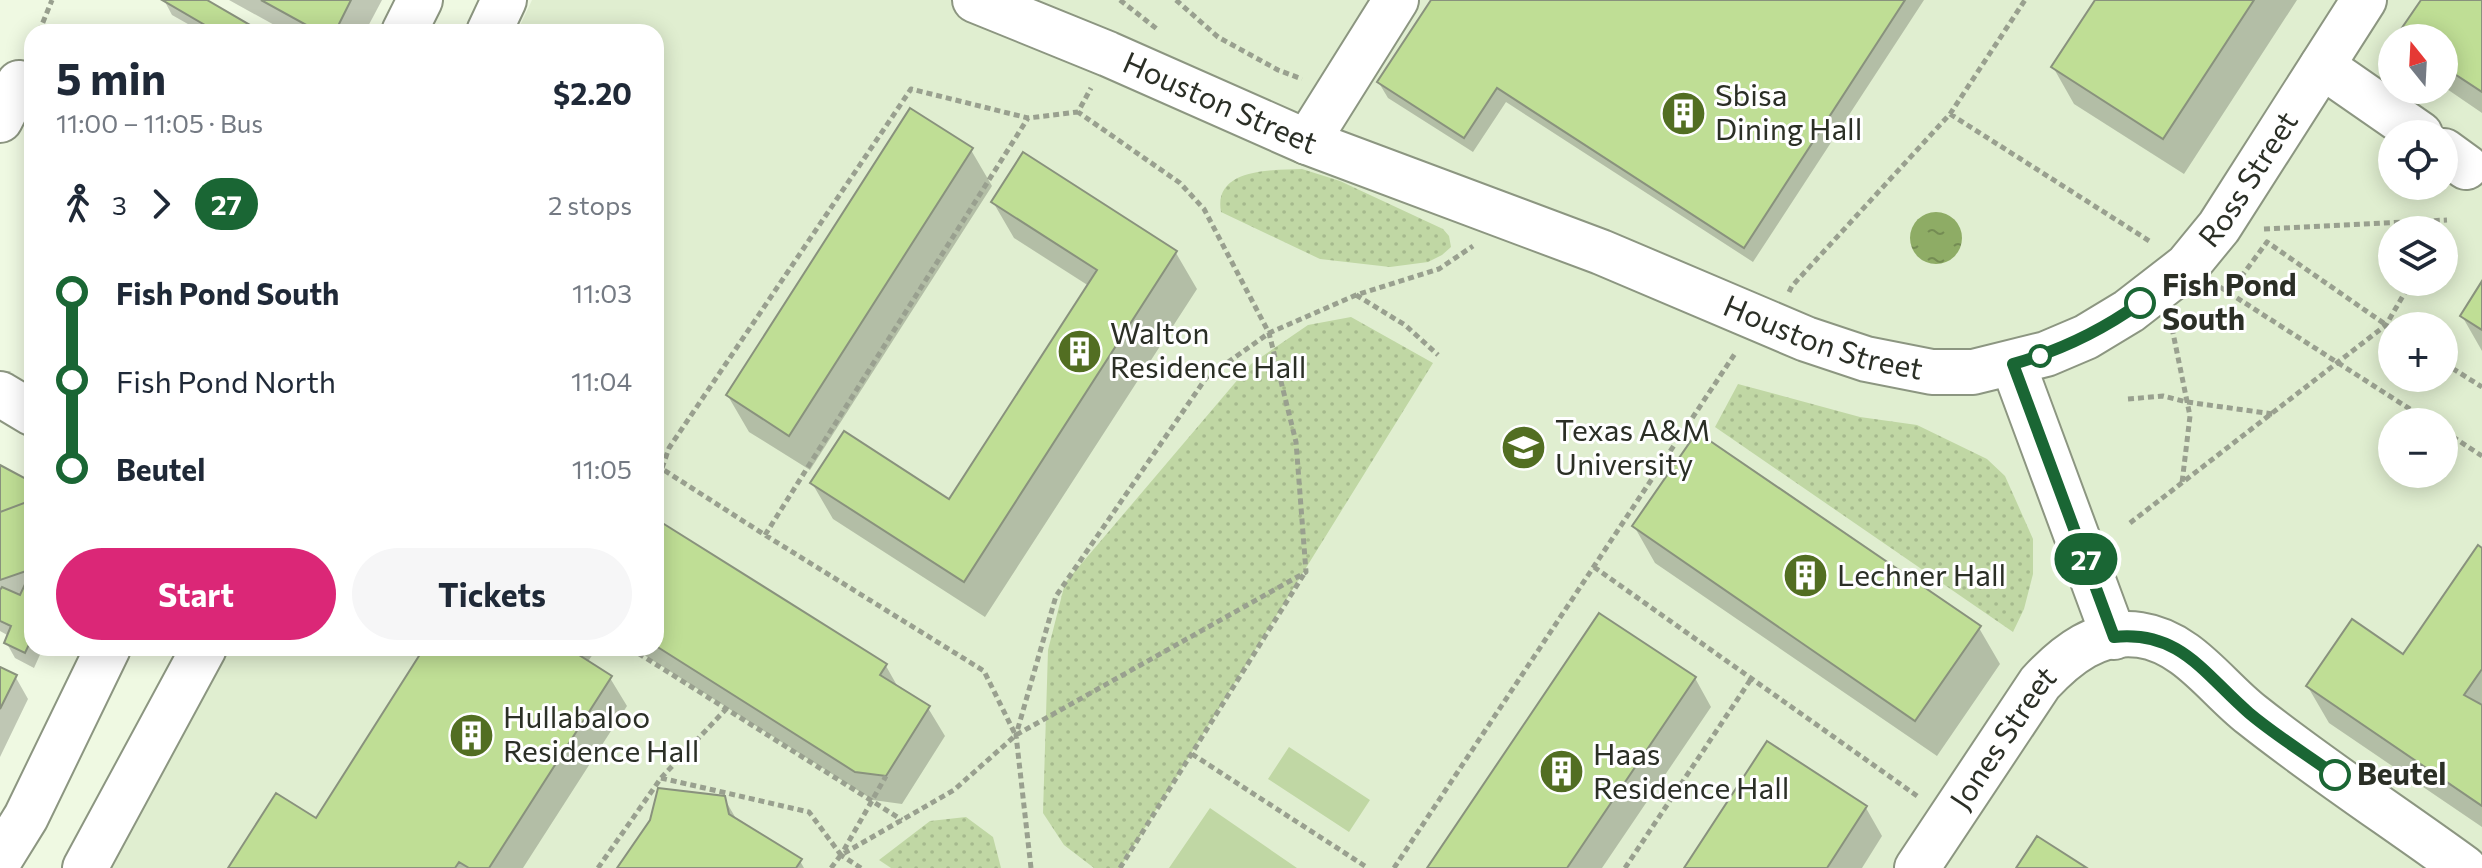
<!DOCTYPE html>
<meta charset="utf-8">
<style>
body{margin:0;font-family:Commissioner,sans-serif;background:#f6f6f7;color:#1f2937;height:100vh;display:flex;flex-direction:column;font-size:30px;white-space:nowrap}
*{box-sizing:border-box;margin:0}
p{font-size:26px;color:#747a83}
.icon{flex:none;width:44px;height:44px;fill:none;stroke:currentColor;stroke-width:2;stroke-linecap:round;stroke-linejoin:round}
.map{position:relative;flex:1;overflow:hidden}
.sheet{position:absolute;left:24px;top:24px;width:640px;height:632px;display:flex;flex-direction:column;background:#fff;border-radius:24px;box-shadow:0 4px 20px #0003}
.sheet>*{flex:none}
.badge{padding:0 16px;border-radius:26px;font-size:28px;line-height:52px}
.needle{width:52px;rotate:342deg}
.fabs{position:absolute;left:2378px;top:24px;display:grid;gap:16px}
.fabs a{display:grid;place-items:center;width:80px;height:80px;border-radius:50%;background:#fff;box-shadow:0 4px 20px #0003;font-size:40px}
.map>.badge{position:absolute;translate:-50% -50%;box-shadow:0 0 0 4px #fff}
.legs{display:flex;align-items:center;gap:12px;height:88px;padding:0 32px;font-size:26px}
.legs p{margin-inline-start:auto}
.head{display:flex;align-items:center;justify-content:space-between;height:136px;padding:0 32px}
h1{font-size:44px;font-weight:700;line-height:60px}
.primary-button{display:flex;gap:16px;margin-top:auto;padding:16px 32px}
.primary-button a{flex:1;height:92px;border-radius:48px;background:#db2777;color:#fff;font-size:32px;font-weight:700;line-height:92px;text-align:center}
.primary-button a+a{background:#f6f6f7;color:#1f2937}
ul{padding:0 32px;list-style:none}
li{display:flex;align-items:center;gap:28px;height:88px;font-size:30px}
li i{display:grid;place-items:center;width:12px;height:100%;margin:0 10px;background:currentColor}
li i::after{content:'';width:20px;height:20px;margin:-10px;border:6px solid;border-radius:50%;background:#fff}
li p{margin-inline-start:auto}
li:first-child i{background:linear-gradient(#0000 50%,currentColor 0)}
li:last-child i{background:linear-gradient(currentColor 50%,#0000 0)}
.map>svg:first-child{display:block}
.built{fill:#e0eed0;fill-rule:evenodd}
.grass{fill:url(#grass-dots)}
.park{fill:#c0d7a4}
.water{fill:url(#water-ripples)}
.shadow{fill:#0003}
.building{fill:#bfde95;stroke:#89927d;stroke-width:2}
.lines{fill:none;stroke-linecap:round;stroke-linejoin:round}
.minor-casing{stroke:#8c9681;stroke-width:48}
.major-casing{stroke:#8c9681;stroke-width:48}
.path{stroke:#99a08f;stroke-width:5;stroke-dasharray:6 4;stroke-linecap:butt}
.minor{stroke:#fff;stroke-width:44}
.major{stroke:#fff;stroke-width:44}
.line-1-casing{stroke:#fff;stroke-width:18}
.line-1{stroke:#1a6634;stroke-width:12}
.stop-1-dot{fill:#fff;stroke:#1a6634;stroke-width:4}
.labels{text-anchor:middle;stroke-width:6;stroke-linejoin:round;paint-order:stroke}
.poi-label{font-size:30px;fill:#2b2f26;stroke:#fff;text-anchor:start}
.street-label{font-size:30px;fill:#2b2f26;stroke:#fff}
.stop-label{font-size:30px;font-weight:bold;fill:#2b2f26;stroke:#fff;text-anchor:start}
</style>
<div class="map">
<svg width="2482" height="868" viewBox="0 0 2482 868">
<defs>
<pattern id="grass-dots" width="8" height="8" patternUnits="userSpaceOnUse" patternTransform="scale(2)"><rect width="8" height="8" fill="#c0d7a4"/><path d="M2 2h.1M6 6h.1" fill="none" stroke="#a5b98d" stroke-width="1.8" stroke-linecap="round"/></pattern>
<pattern id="water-ripples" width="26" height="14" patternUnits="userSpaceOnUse" patternTransform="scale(2)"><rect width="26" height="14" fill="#8eac65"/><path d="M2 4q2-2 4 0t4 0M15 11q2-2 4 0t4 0" fill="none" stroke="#748c53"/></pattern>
</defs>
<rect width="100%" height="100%" fill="#eff9e2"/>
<path class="built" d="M 532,0 L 2482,0 L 2482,868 L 110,868 L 230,648 L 656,648 L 656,32 L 517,32 ZM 2392,38 L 2444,38 L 2444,90 L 2392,90 ZM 2392,134 L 2444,134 L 2444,186 L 2392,186 ZM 2392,230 L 2444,230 L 2444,282 L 2392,282 ZM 2392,326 L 2444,326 L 2444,378 L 2392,378 ZM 2392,422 L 2444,422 L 2444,474 L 2392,474 Z"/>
<path class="grass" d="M 1302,169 L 1340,181 L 1443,229 L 1449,236 L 1451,247 L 1442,255 L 1428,262 L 1390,267 L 1320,259 L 1221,212 C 1213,168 1272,170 1302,169 Z
M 1351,317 L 1433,363 L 1120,868 L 1094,868 L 1064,845 L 1043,813 L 1048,650 L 1065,583 L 1251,364 L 1308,325 Z
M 1738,384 L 1860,417 L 1917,425 L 1987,459 L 2005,476 L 2033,539 L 2033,574 L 2024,609 L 2013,632 L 1715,427 Z
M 966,817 L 993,837 L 1001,868 L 891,868 L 879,860 L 930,821 Z"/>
<path class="park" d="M 1289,747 L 1370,800 L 1349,832 L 1268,779 Z
M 1210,808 L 1297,868 L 1169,868 Z"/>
<path class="water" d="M1910 238a26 26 0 1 1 52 0a26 26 0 1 1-52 0Z"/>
<path class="shadow" d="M 164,0 L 203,0 L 258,32 L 202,32 L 172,15 Z
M 229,0 L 382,0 L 365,32 L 287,32 Z
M 1433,0 L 1924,0 L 1753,262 L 1506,102 L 1473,152 L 1388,98 L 1379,83 Z
M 2097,0 L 2297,0 L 2184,174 L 2074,104 L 2053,67 Z
M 2423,0 L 2482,0 L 2482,113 L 2444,87 L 2444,38 L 2401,38 Z
M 971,150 L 992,186 L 810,470 L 749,432 L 728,396 Z
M 993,202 L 1176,253 L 1197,289 L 985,617 L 833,519 L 812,483 L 950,501 L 1089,286 L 1014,238 Z
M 2482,285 L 2482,351 L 2462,316 Z
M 0,467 L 32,484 L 32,648 L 43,648 L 34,668 L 15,658 L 6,642 L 9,636 L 0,631 Z
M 656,522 L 886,666 L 899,689 L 928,708 L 945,736 L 902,804 L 873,800 L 633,648 L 656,648 Z
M 1634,526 L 1979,628 L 2000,664 L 1937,756 L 1655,563 Z
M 2482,550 L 2482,827 L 2329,723 L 2308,687 L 2403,656 Z
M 426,648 L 597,648 L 587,663 L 610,678 L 627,706 L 523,868 L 231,868 L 317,821 Z
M 0,669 L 15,676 L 28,699 L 0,757 Z
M 1695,678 L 1711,707 L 1602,868 L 1429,868 Z
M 1767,744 L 1866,808 L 1882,836 L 1862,868 L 1686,868 Z
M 724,798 L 738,822 L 800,861 L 804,868 L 619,868 Z"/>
<path class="building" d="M 162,0 L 207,0 L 262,32 L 217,32 Z
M 261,0 L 351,0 L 335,32 L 319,32 Z
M 1431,0 L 1905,0 L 1744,248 L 1497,88 L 1464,138 L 1377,82 Z
M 2095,0 L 2254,0 L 2163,139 L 2051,67 Z
M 2421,0 L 2482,0 L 2482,92 L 2444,67 L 2444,38 L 2401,38 L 2397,35 Z
M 910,108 L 973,148 L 789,436 L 726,395 Z
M 1023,152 L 1177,251 L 964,582 L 810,483 L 844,431 L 949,499 L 1097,270 L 991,202 Z
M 2482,281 L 2482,330 L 2460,316 Z
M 1697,432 L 1981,626 L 1915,721 L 1632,526 Z
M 0,465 L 32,482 L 32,494 L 27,502 L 0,512 Z
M 32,494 L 32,569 L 0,580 L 0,512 L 27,502 Z
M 656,519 L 887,664 L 880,675 L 930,706 L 886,776 L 855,772 L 656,646 Z
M 2478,545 L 2482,548 L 2482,669 L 2464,695 L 2482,705 L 2482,806 L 2306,686 L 2352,619 L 2403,654 Z
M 27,580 L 32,582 L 32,638 L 25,653 L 4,643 L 11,626 L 0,621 L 0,590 L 2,587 L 20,595 Z
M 1599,613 L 1696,677 L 1567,868 L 1427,868 Z
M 424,648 L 568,648 L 612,676 L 489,868 L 469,868 L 459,862 L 455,868 L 228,868 L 276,793 L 316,818 Z
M 0,667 L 17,675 L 0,709 Z
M 1767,741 L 1867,806 L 1827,868 L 1684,868 Z
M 658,788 L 725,796 L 729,814 L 802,859 L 796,868 L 617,868 L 650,820 Z
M 2037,836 L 2087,868 L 2016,868 Z"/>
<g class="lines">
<defs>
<g id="minor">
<path id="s1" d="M 975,0 L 1108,54 L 1307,142 L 1601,252 L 1806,339 L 1866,359 L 1932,372 L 1973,372 L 2046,354 L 2086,337 L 2129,311 L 2187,266 L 2219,227 L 2364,0"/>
<path d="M 2322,66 L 2420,134"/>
<path d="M 0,120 L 19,83"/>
<path d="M 1307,142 L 1396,0"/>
<path d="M 2444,151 L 2466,167"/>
<path d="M 2013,364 L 2114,637"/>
<path d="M 0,394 L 32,413"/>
<path id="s2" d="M 1917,868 L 2040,683 C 2066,655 2098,629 2140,635 C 2188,642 2216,687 2252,715 C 2320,769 2394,817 2464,868"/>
</g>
<path id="major" d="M 404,32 L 420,0
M 489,32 L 504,0
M 0,859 L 26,817 L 108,648
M 85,868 L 204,648"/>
</defs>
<use href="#minor" class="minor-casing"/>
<use href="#major" class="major-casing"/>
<path class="path" d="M 1120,0 L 1157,29
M 1176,0 L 1218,37 L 1278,70 L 1302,79
M 39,32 L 52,0
M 1950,114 L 2151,242
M 2264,229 L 2447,220
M 2220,287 L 2430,422
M 1789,292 L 1792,286 L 1950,114 L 2025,0
M 2229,293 L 2267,242 L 2392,329
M 1356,295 L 1405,325 L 1438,355
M 2172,328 L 2190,416 L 2182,483
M 2444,363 L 2482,387
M 2128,399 L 2163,396 L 2187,402 L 2273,414
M 2444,431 L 2482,456
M 656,465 L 765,535 L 984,671 L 1015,734
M 662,468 L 669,448 L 911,89 L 1028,118 L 1078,112
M 2130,523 L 2386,325 L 2411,282
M 765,535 L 1028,118
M 1594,567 L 1920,798
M 630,648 L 902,820
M 1192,754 L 1368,868
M 661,778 L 809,812 L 841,855
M 598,868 L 661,778 L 727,708
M 831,868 L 841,855 L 954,790 L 1016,735 L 1306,572 L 1296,442 L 1269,333 L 1204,209 L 1180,183 L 1078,112 L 1091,88
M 861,868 L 841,855 L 886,776
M 1031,868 L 1016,735 L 1056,596 L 1206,378 L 1269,333 L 1356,295 L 1439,269 L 1473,246
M 1120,868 L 1304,574
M 1394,868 L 1736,352
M 1625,868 L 1751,679"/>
<use href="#minor" class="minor"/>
<use href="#major" class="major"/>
</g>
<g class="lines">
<defs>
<path id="line-1" d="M 2140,303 C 2101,331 2059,351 2013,364 L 2114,637 C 2180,630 2204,674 2249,713 C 2275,735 2306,754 2335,775"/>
</defs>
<use href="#line-1" class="line-1-casing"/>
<use href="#line-1" class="line-1"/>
</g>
<defs>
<symbol id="building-disc" viewBox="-11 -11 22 22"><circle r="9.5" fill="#526e22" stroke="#fff"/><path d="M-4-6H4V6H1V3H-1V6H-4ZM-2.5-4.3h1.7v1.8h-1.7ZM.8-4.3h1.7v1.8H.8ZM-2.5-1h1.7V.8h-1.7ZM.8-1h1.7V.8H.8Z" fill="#fff"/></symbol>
<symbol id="university-disc" viewBox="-11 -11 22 22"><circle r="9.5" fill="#526e22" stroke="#fff"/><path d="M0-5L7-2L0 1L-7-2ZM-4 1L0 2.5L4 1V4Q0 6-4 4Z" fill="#fff"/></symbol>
</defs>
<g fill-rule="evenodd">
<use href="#building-disc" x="1658" y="88" width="51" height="51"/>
<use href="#building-disc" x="1054" y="326" width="51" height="51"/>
<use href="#university-disc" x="1498" y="422" width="51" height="51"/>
<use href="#building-disc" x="1780" y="550" width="51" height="51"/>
<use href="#building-disc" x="446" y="710" width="51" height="51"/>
<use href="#building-disc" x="1536" y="746" width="51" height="51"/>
</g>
<g class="stop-1-dot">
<circle cx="2140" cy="303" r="14"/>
<circle cx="2040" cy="356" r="10"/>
<circle cx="2335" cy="775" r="14"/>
</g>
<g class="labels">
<g class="poi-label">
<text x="1715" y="106">Sbisa<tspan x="1715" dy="34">Dining Hall</tspan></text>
<text x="1110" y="344">Walton<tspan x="1110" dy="34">Residence Hall</tspan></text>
<text x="1555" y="441">Texas A&amp;M<tspan x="1555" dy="34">University</tspan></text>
<text x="1837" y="586">Lechner Hall</text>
<text x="503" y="728">Hullabaloo<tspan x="503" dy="34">Residence Hall</tspan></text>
<text x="1593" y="765">Haas<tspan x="1593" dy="34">Residence Hall</tspan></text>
</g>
<g class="street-label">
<text dy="10" stroke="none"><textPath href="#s1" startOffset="266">Houston Street</textPath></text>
<text dy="10" stroke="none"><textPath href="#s1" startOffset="1418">Ross Street</textPath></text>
<text dy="10" stroke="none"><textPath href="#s1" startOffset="914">Houston Street</textPath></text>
<text dy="10" stroke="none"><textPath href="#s2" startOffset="156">Jones Street</textPath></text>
</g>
<g class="stop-label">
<text x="2162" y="296">Fish Pond<tspan x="2162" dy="34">South</tspan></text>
<text x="2357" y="785">Beutel</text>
</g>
</g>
</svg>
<div class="fabs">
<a><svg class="needle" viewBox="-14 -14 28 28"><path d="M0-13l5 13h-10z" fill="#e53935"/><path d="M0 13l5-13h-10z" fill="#747a83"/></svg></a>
<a><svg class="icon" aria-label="locate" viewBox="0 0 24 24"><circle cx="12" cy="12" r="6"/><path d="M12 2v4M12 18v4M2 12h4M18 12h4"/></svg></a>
<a><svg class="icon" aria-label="layers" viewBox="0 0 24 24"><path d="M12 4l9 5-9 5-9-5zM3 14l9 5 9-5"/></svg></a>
<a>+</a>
<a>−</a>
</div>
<b class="badge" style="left:2086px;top:559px;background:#1a6634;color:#fff">27</b>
<section class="sheet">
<div class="head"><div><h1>5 min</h1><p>11:00 – 11:05 · Bus</p></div><b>$2.20</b></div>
<div class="legs"><svg class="icon" aria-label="walk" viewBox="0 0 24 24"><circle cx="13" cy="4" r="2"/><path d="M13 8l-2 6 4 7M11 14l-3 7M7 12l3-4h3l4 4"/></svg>3<svg class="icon" aria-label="forward" viewBox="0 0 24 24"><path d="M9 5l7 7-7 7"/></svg><b class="badge" style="background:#1a6634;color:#fff">27</b><p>2 stops</p></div>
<ul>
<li><i style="color:#1a6634"></i><b>Fish Pond South</b><p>11:03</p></li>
<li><i style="color:#1a6634"></i><span>Fish Pond North</span><p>11:04</p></li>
<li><i style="color:#1a6634"></i><b>Beutel</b><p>11:05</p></li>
</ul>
<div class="primary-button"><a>Start</a><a>Tickets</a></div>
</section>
</div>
